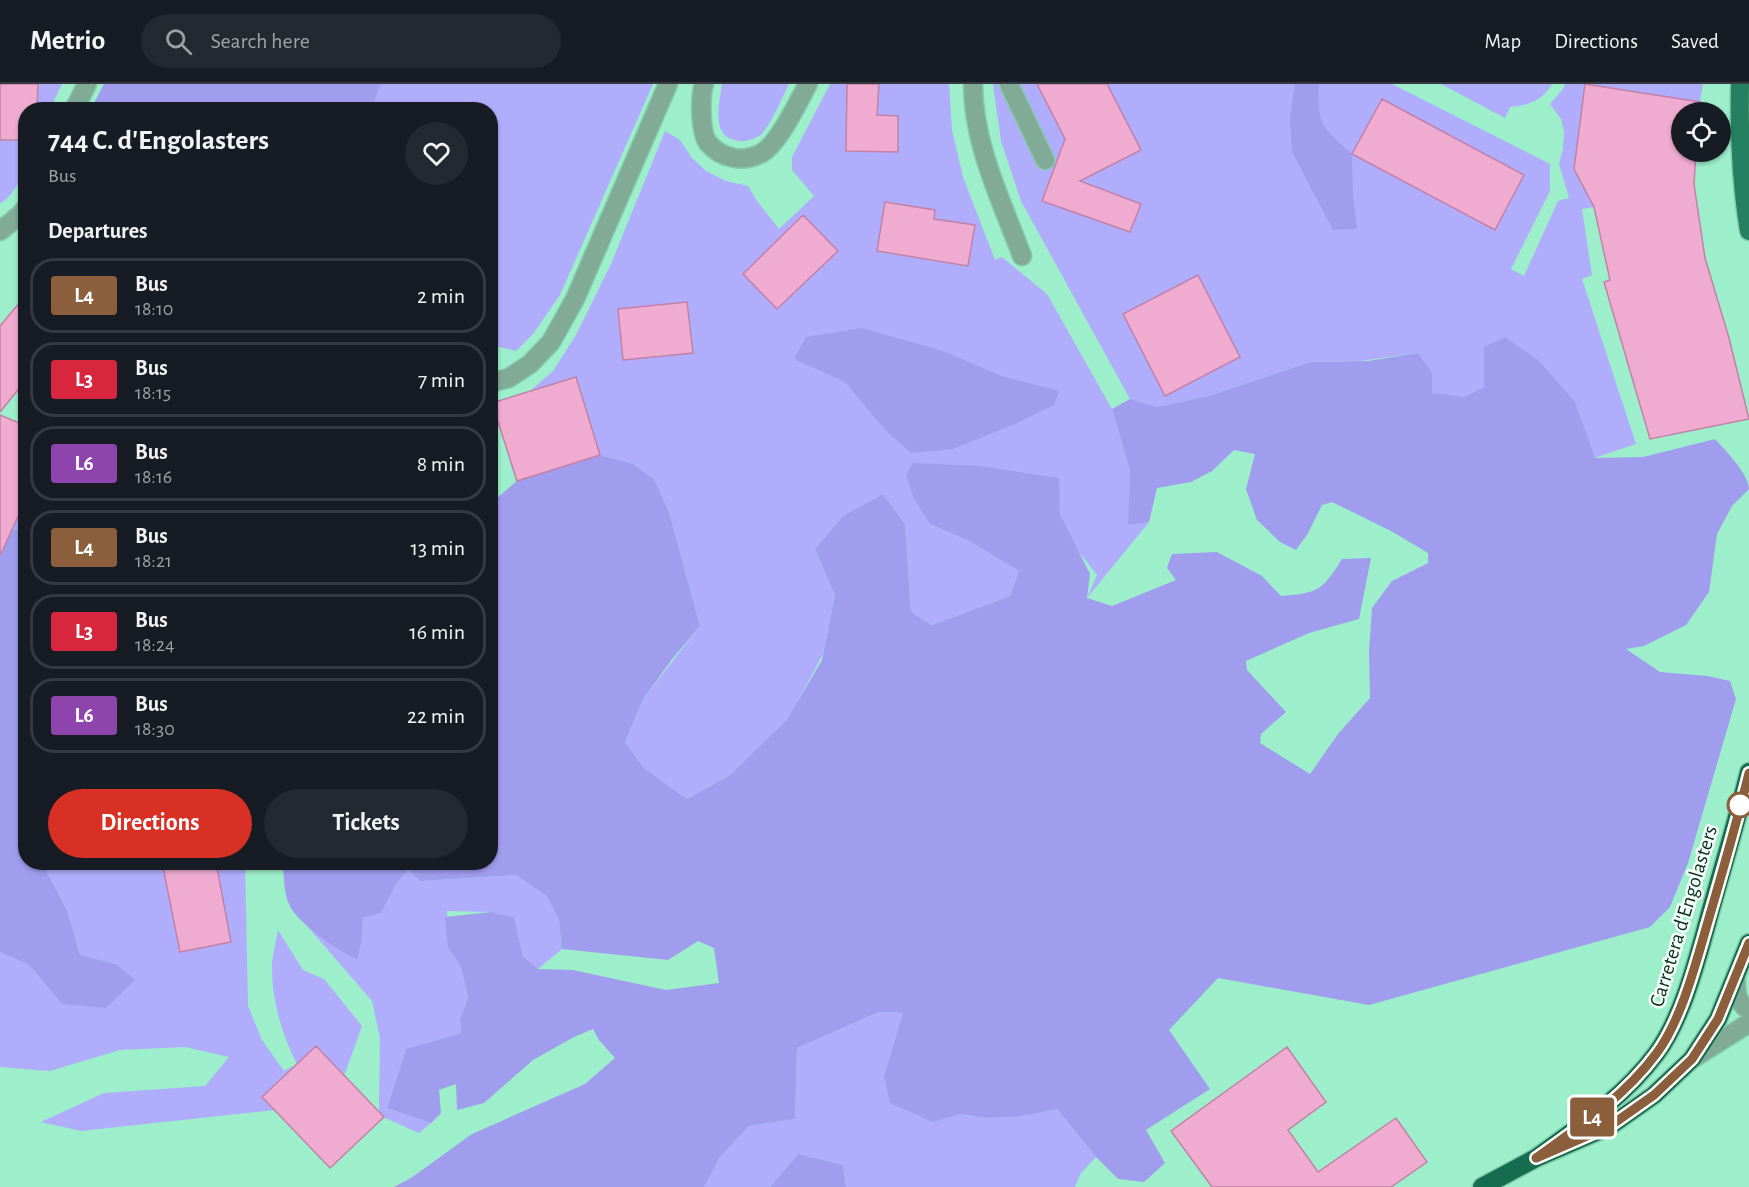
<!DOCTYPE html>
<style>
body{margin:0;font-family:"Alegreya Sans",sans-serif;background:#242831;color:#f1f3f6;height:100vh;display:flex;flex-direction:column;font-size:22px;white-space:nowrap}
*{box-sizing:border-box;margin:0}
p{font-size:20px;color:#9ea1a6}
.icon{flex:none;width:33px;height:33px;fill:none;stroke:currentColor;stroke-width:2;stroke-linecap:round;stroke-linejoin:round}
.map{position:relative;flex:1;overflow:hidden}
.sheet{position:absolute;left:18px;top:18px;width:480px;height:768px;display:flex;flex-direction:column;background:#171b24;border-radius:24px;box-shadow:0 2px 4px #0004}
.sheet>*{flex:none}
.badge{padding:0 12px;border-radius:4px;font-size:21px;line-height:39px}
.fabs{position:absolute;left:1671px;top:18px;display:grid;gap:12px}
.fabs a{display:grid;place-items:center;width:60px;height:60px;border-radius:50%;background:#171b24;box-shadow:0 2px 4px #0004;font-size:30px}
.map>.badge{position:absolute;translate:-50% -50%;box-shadow:0 0 0 3px #fff}
h2{padding:0 30px;font-size:22px;line-height:54px}
.round{display:grid;place-items:center;flex:none;width:63px;height:63px;border-radius:32px;background:#242831}
.head{display:flex;align-items:center;justify-content:space-between;height:102px;padding:0 30px}
h1{font-size:28px;font-weight:600;line-height:45px}
.cta{display:flex;gap:12px;margin-top:auto;padding:12px 30px}
.cta a{flex:1;height:69px;border-radius:36px;background:#d93025;color:#fff;font-size:24px;font-weight:600;line-height:69px;text-align:center}
.cta a+a{background:#242831;color:#f1f3f6}
ul{padding:0;list-style:none}
li{display:flex;align-items:center;gap:18px;height:75px;margin:0 12px 9px;padding:0 18px;border:3px solid #363941;border-radius:24px}
li div{flex:1}
li b{display:block;font-size:22px}
li em{font-style:normal}
li .badge{min-width:66px;font-weight:700;text-align:center}
header{display:flex;align-items:center;gap:36px;box-sizing:border-box;height:84px;padding:0 30px;background:#171b24;border-bottom:2px solid #363941}
header strong{font-size:28px}
nav{display:flex;gap:33px;margin-inline-start:auto;font-size:21px}
.search{width:420px;height:54px;background:#242831;display:flex;align-items:center;gap:15px;box-sizing:border-box;padding:0 21px;border-radius:33px;color:#9ea1a6;font-size:22px}
.map>svg:first-child{display:block}
.green{fill:#afadfc}
.forest{fill:#a09def}
.building{fill:#f0abd1;stroke:#c281a6;stroke-width:1.5}
.lines{fill:none;stroke-linecap:round;stroke-linejoin:round}
.minor-casing{stroke:#83cbac;stroke-width:21}
.major-casing{stroke:#83cbac;stroke-width:21}
.highway-casing{stroke:#83cbac;stroke-width:21}
.minor{stroke:#81aa97;stroke-width:18}
.major{stroke:#248060;stroke-width:18}
.highway{stroke:#146d4f;stroke-width:18}
.line-casing{stroke:#fff;stroke-width:14}
.line{stroke:#8b5e3c;stroke-width:9}
.stop-dot{fill:#fff;stroke:#8b5e3c;stroke-width:3}
.labels{text-anchor:middle;stroke-width:5;stroke-linejoin:round;paint-order:stroke}
.street-label{font-size:21px;fill:#0c2e21;stroke:#f5fdf9}
</style>
<header>
<strong>Metrio</strong>
<div class="search"><svg class="icon" aria-label="search" viewBox="0 0 24 24"><circle cx="10" cy="10" r="6"/><path d="M15 15l6 6"/></svg>Search here</div>
<nav><a>Map</a><a>Directions</a><a>Saved</a></nav>
</header>
<div class="map">
<svg width="1749" height="1103" viewBox="0 0 1749 1103">
<rect width="100%" height="100%" fill="#9deeca"/>
<path class="green" d="M 0,0 L 62,0 L 50,25 L 26,26 C 25,59 31,99 0,120 Z
M 104,0 L 653,0 L 560,211 L 533,250 L 516,267 L 491,261 L 492,211 L 490,211 L 490,26 L 91,26 Z
M 722,0 L 789,0 C 781,16 773,36 762,50 C 757,54 746,58 740,57 C 710,55 719,21 722,0 Z
M 830,0 L 949,0 L 952,46 L 963,93 L 995,176 L 1002,173 L 1047,210 L 1112,325 L 1130,387 L 1129,441 L 1149,438 L 1087,514 L 1097,491 L 1076,464 L 1060,430 L 1058,394 L 930,440 L 971,458 L 1019,487 L 1010,512 L 932,541 L 911,528 L 905,440 L 883,410 L 843,432 L 815,465 L 835,511 L 823,570 L 788,636 L 730,691 L 687,715 L 644,684 L 625,658 L 643,615 L 700,542 L 669,428 L 654,395 L 633,380 L 600,371 L 517,397 L 492,319 L 530,307 L 553,287 L 576,251 L 611,180 L 665,47 L 680,56 L 692,74 L 706,87 L 726,97 L 748,102 L 757,117 L 779,145 L 814,112 L 792,86 L 792,73 Z
M 993,0 L 1392,0 L 1550,80 L 1550,107 L 1511,185 L 1524,192 L 1558,117 L 1569,114 L 1559,80 L 1563,65 L 1564,47 L 1561,35 L 1550,20 L 1563,5 L 1565,0 L 1585,0 L 1574,85 L 1594,123 L 1582,125 L 1592,191 L 1582,195 L 1636,360 L 1594,374 L 1575,318 L 1484,281 L 1484,303 L 1464,313 L 1432,310 L 1432,288 L 1418,269 L 1360,277 L 1310,278 L 1208,312 L 1157,323 L 1130,315 L 1021,117 L 1001,57 Z
M 1441,0 L 1552,0 C 1542,17 1529,21 1510,23 L 1505,34 Z
M 1590,0 L 1703,0 L 1700,18 Z
M 24,418 L 25,447 L 12,445 Z
M 42,779 L 245,779 L 248,922 L 262,956 L 284,987 L 297,980 C 281,949 271,914 272,879 C 273,868 276,857 278,846 L 303,886 L 324,895 L 362,942 L 344,992 L 379,1028 L 380,954 L 372,917 L 289,821 L 362,856 L 363,834 L 381,829 L 395,802 L 408,785 L 420,797 L 516,791 L 547,811 L 559,836 L 562,865 L 538,885 L 523,872 L 514,833 L 491,828 L 447,827 L 448,864 L 461,883 L 468,914 L 460,935 L 461,949 L 406,965 L 387,1024 L 431,1039 L 419,1049 L 383,1033 L 330,1084 L 275,1026 L 81,1047 L 41,1038 L 104,1009 L 205,1002 L 229,973 L 185,963 L 120,966 L 50,987 L 0,983 L 0,868 L 29,881 L 62,920 L 116,880 L 80,871 L 67,826 Z
M 879,928 L 904,929 L 884,992 L 933,1038 L 961,1030 L 984,1034 L 1018,1033 L 1057,1025 L 1096,1073 L 1081,1089 L 1075,1103 L 846,1103 L 843,1081 L 798,1070 L 770,1103 L 704,1103 L 720,1073 L 749,1042 L 795,1035 L 797,964 Z"/>
<path class="forest" d="M 104,0 L 382,0 L 380,1 L 373,20 L 374,25 L 91,25 Z
M 1295,0 L 1319,0 C 1317,42 1322,43 1352,70 L 1353,111 L 1357,145 L 1333,146 L 1292,68 L 1290,33 Z
M 862,244 L 940,266 L 1002,292 L 1059,307 L 1054,321 L 1017,339 L 953,365 L 911,369 L 886,347 L 845,298 L 794,275 L 806,253 Z
M 1505,253 L 1538,276 L 1575,318 L 1595,374 L 1643,373 L 1715,355 C 1725,366 1749,390 1749,405 L 1732,422 L 1717,450 L 1709,508 L 1686,541 L 1644,562 L 1626,565 L 1660,588 L 1708,592 L 1730,597 L 1736,615 L 1688,779 L 1670,823 L 1650,843 L 1369,921 L 1218,894 L 1169,946 L 1210,1005 L 1146,1046 L 1165,1079 L 1144,1098 L 1118,1095 L 1096,1073 L 1057,1025 L 1018,1033 L 984,1034 L 961,1030 L 933,1038 L 890,1019 L 884,992 L 903,929 L 879,928 L 797,964 L 795,1035 L 749,1042 L 720,1073 L 704,1103 L 394,1103 L 411,1094 L 472,1050 L 585,1000 L 615,974 L 599,956 L 593,945 L 574,953 L 533,976 L 484,1019 L 457,1026 L 456,1000 L 439,1006 L 441,1029 L 431,1039 L 387,1024 L 406,965 L 461,949 L 460,935 L 468,914 L 461,883 L 448,864 L 445,833 L 491,828 L 514,833 L 523,872 L 538,885 L 573,886 L 666,906 L 719,899 L 714,864 L 698,857 L 668,876 L 562,865 L 559,836 L 547,812 L 516,791 L 420,797 L 408,785 L 395,802 L 381,829 L 363,834 L 362,856 L 357,875 C 340,869 295,837 289,820 C 284,809 284,794 283,783 L 284,778 L 490,778 L 491,419 L 517,397 L 600,371 L 633,380 L 654,395 L 669,428 L 700,542 L 673,574 L 643,615 L 625,658 L 644,684 L 687,715 L 730,691 L 787,636 L 822,576 L 835,511 L 815,465 L 843,432 L 883,410 L 905,440 L 911,528 L 932,541 L 1010,512 L 1019,487 L 971,458 L 930,440 L 914,415 L 906,391 L 913,379 L 981,382 L 1059,394 L 1060,430 L 1090,490 L 1087,514 L 1112,522 L 1176,496 L 1167,484 L 1172,470 L 1217,468 L 1262,492 L 1281,512 C 1318,509 1322,507 1342,475 L 1371,474 L 1359,535 L 1309,549 L 1246,577 L 1247,586 L 1286,628 L 1261,650 L 1260,659 L 1310,690 L 1338,650 L 1370,614 L 1369,568 L 1372,524 L 1392,497 L 1428,479 L 1428,469 L 1391,447 L 1332,418 L 1322,421 L 1307,451 L 1296,466 L 1280,458 L 1257,436 L 1246,405 L 1255,370 L 1234,366 L 1212,387 L 1191,398 L 1157,404 L 1149,438 L 1128,441 L 1130,387 L 1112,325 L 1130,315 L 1157,323 L 1208,312 L 1310,278 L 1368,277 L 1418,269 L 1432,288 L 1432,309 L 1464,313 L 1484,303 L 1484,263 Z
M 0,439 L 12,445 L 25,447 L 26,778 L 42,779 L 67,826 L 80,871 L 116,880 L 135,896 L 106,924 L 62,920 L 29,881 L 0,868 Z
M 798,1070 L 843,1081 L 846,1103 L 770,1103 Z"/>
<path class="building" d="M 0,0 L 38,0 L 37,26 L 26,26 L 25,56 L 0,56 Z
M 847,0 L 879,0 L 877,31 L 898,32 L 898,68 L 846,67 Z
M 1037,0 L 1107,0 L 1141,66 L 1080,97 L 1141,120 L 1130,148 L 1042,117 L 1065,55 Z
M 1585,0 L 1700,18 L 1699,28 L 1682,28 L 1682,68 L 1696,68 L 1694,100 L 1705,174 L 1729,254 L 1749,335 L 1650,355 L 1604,198 L 1610,196 L 1594,123 L 1574,85 Z
M 1382,15 L 1524,91 L 1495,146 L 1352,70 Z
M 885,118 L 935,126 L 934,135 L 975,141 L 968,182 L 877,167 Z
M 803,131 L 838,167 L 777,225 L 743,190 Z
M 1198,191 L 1240,273 L 1165,312 L 1123,230 Z
M 26,211 L 26,296 L 0,328 L 0,242 Z
M 687,218 L 693,269 L 623,276 L 618,225 Z
M 576,293 L 600,371 L 517,397 L 492,319 Z
M 0,331 L 26,342 L 26,415 L 0,472 Z
M 162,778 L 216,778 L 231,858 L 180,868 Z
M 316,962 L 384,1033 L 330,1084 L 262,1013 Z
M 1287,963 L 1326,1018 L 1288,1046 L 1318,1088 L 1396,1034 L 1427,1078 L 1391,1103 L 1212,1103 L 1171,1047 Z"/>
<g class="lines">
<defs>
<path id="minor" d="M 704,0 C 700,13 700,48 708,59 C 722,75 743,79 762,69 C 779,59 798,18 808,0
M 973,0 C 973,60 1002,118 1022,172
M 1009,0 L 1045,76
M 74,26 L 87,0
M 0,147 L 21,130 L 26,123
M 490,299 L 509,294 L 530,280 L 551,258 L 575,215 L 668,0
M 1736,891 C 1736,907 1735,917 1749,926
M 1692,975 L 1749,939"/>
<path id="major" d="M 1740,0 C 1739,49 1741,99 1749,147"/>
<path id="highway" d="M 1536,1074 C 1579,1043 1624,1013 1656,970 C 1683,934 1698,872 1710,829 C 1723,782 1737,736 1749,688
M 1482,1103 L 1536,1074 L 1610,1042 L 1654,1011 L 1692,975 L 1718,935 L 1749,859"/>
</defs>
<use href="#minor" class="minor-casing"/>
<use href="#major" class="major-casing"/>
<use href="#highway" class="highway-casing"/>
<use href="#minor" class="minor"/>
<use href="#major" class="major"/>
<use href="#highway" class="highway"/>
</g>
<g class="lines">
<defs>
<path id="line" d="M 1749,689 C 1737,737 1723,786 1709,834 C 1697,875 1682,936 1656,970 C 1624,1013 1579,1043 1536,1074 L 1610,1042 L 1654,1011 L 1692,975 L 1718,935 L 1749,859"/>
</defs>
<use href="#line" class="line-casing"/>
<use href="#line" class="line"/>
</g>
<circle class="stop-dot" cx="1740" cy="721" r="12"/>
<g class="labels">
<g class="street-label">
<text transform="translate(1683 832) rotate(-73)" y="7">Carretera d'Engolasters</text>
</g>
</g>
</svg>
<div class="fabs">
<a><svg class="icon" aria-label="locate" viewBox="0 0 24 24"><circle cx="12" cy="12" r="6"/><path d="M12 2v4M12 18v4M2 12h4M18 12h4"/></svg></a>
</div>
<b class="badge" style="left:1592px;top:1033px;background:#8b5e3c;color:#fff">L4</b>
<section class="sheet">
<div class="head"><div><h1>744 C. d'Engolasters</h1><p>Bus</p></div><a class="round"><svg class="icon" aria-label="heart" viewBox="0 0 24 24"><path d="M12 20l-8-8c-3-5 5-10 8-4 3-6 11-1 8 4z"/></svg></a></div>
<h2>Departures</h2>
<ul>
<li><span class="badge" style="background:#8b5e3c;color:#fff">L4</span><div><b>Bus</b><p>18:10</p></div><em>2 min</em></li>
<li><span class="badge" style="background:#d7263d;color:#fff">L3</span><div><b>Bus</b><p>18:15</p></div><em>7 min</em></li>
<li><span class="badge" style="background:#8e44ad;color:#fff">L6</span><div><b>Bus</b><p>18:16</p></div><em>8 min</em></li>
<li><span class="badge" style="background:#8b5e3c;color:#fff">L4</span><div><b>Bus</b><p>18:21</p></div><em>13 min</em></li>
<li><span class="badge" style="background:#d7263d;color:#fff">L3</span><div><b>Bus</b><p>18:24</p></div><em>16 min</em></li>
<li><span class="badge" style="background:#8e44ad;color:#fff">L6</span><div><b>Bus</b><p>18:30</p></div><em>22 min</em></li>
</ul>
<div class="cta"><a>Directions</a><a>Tickets</a></div>
</section>
</div>
